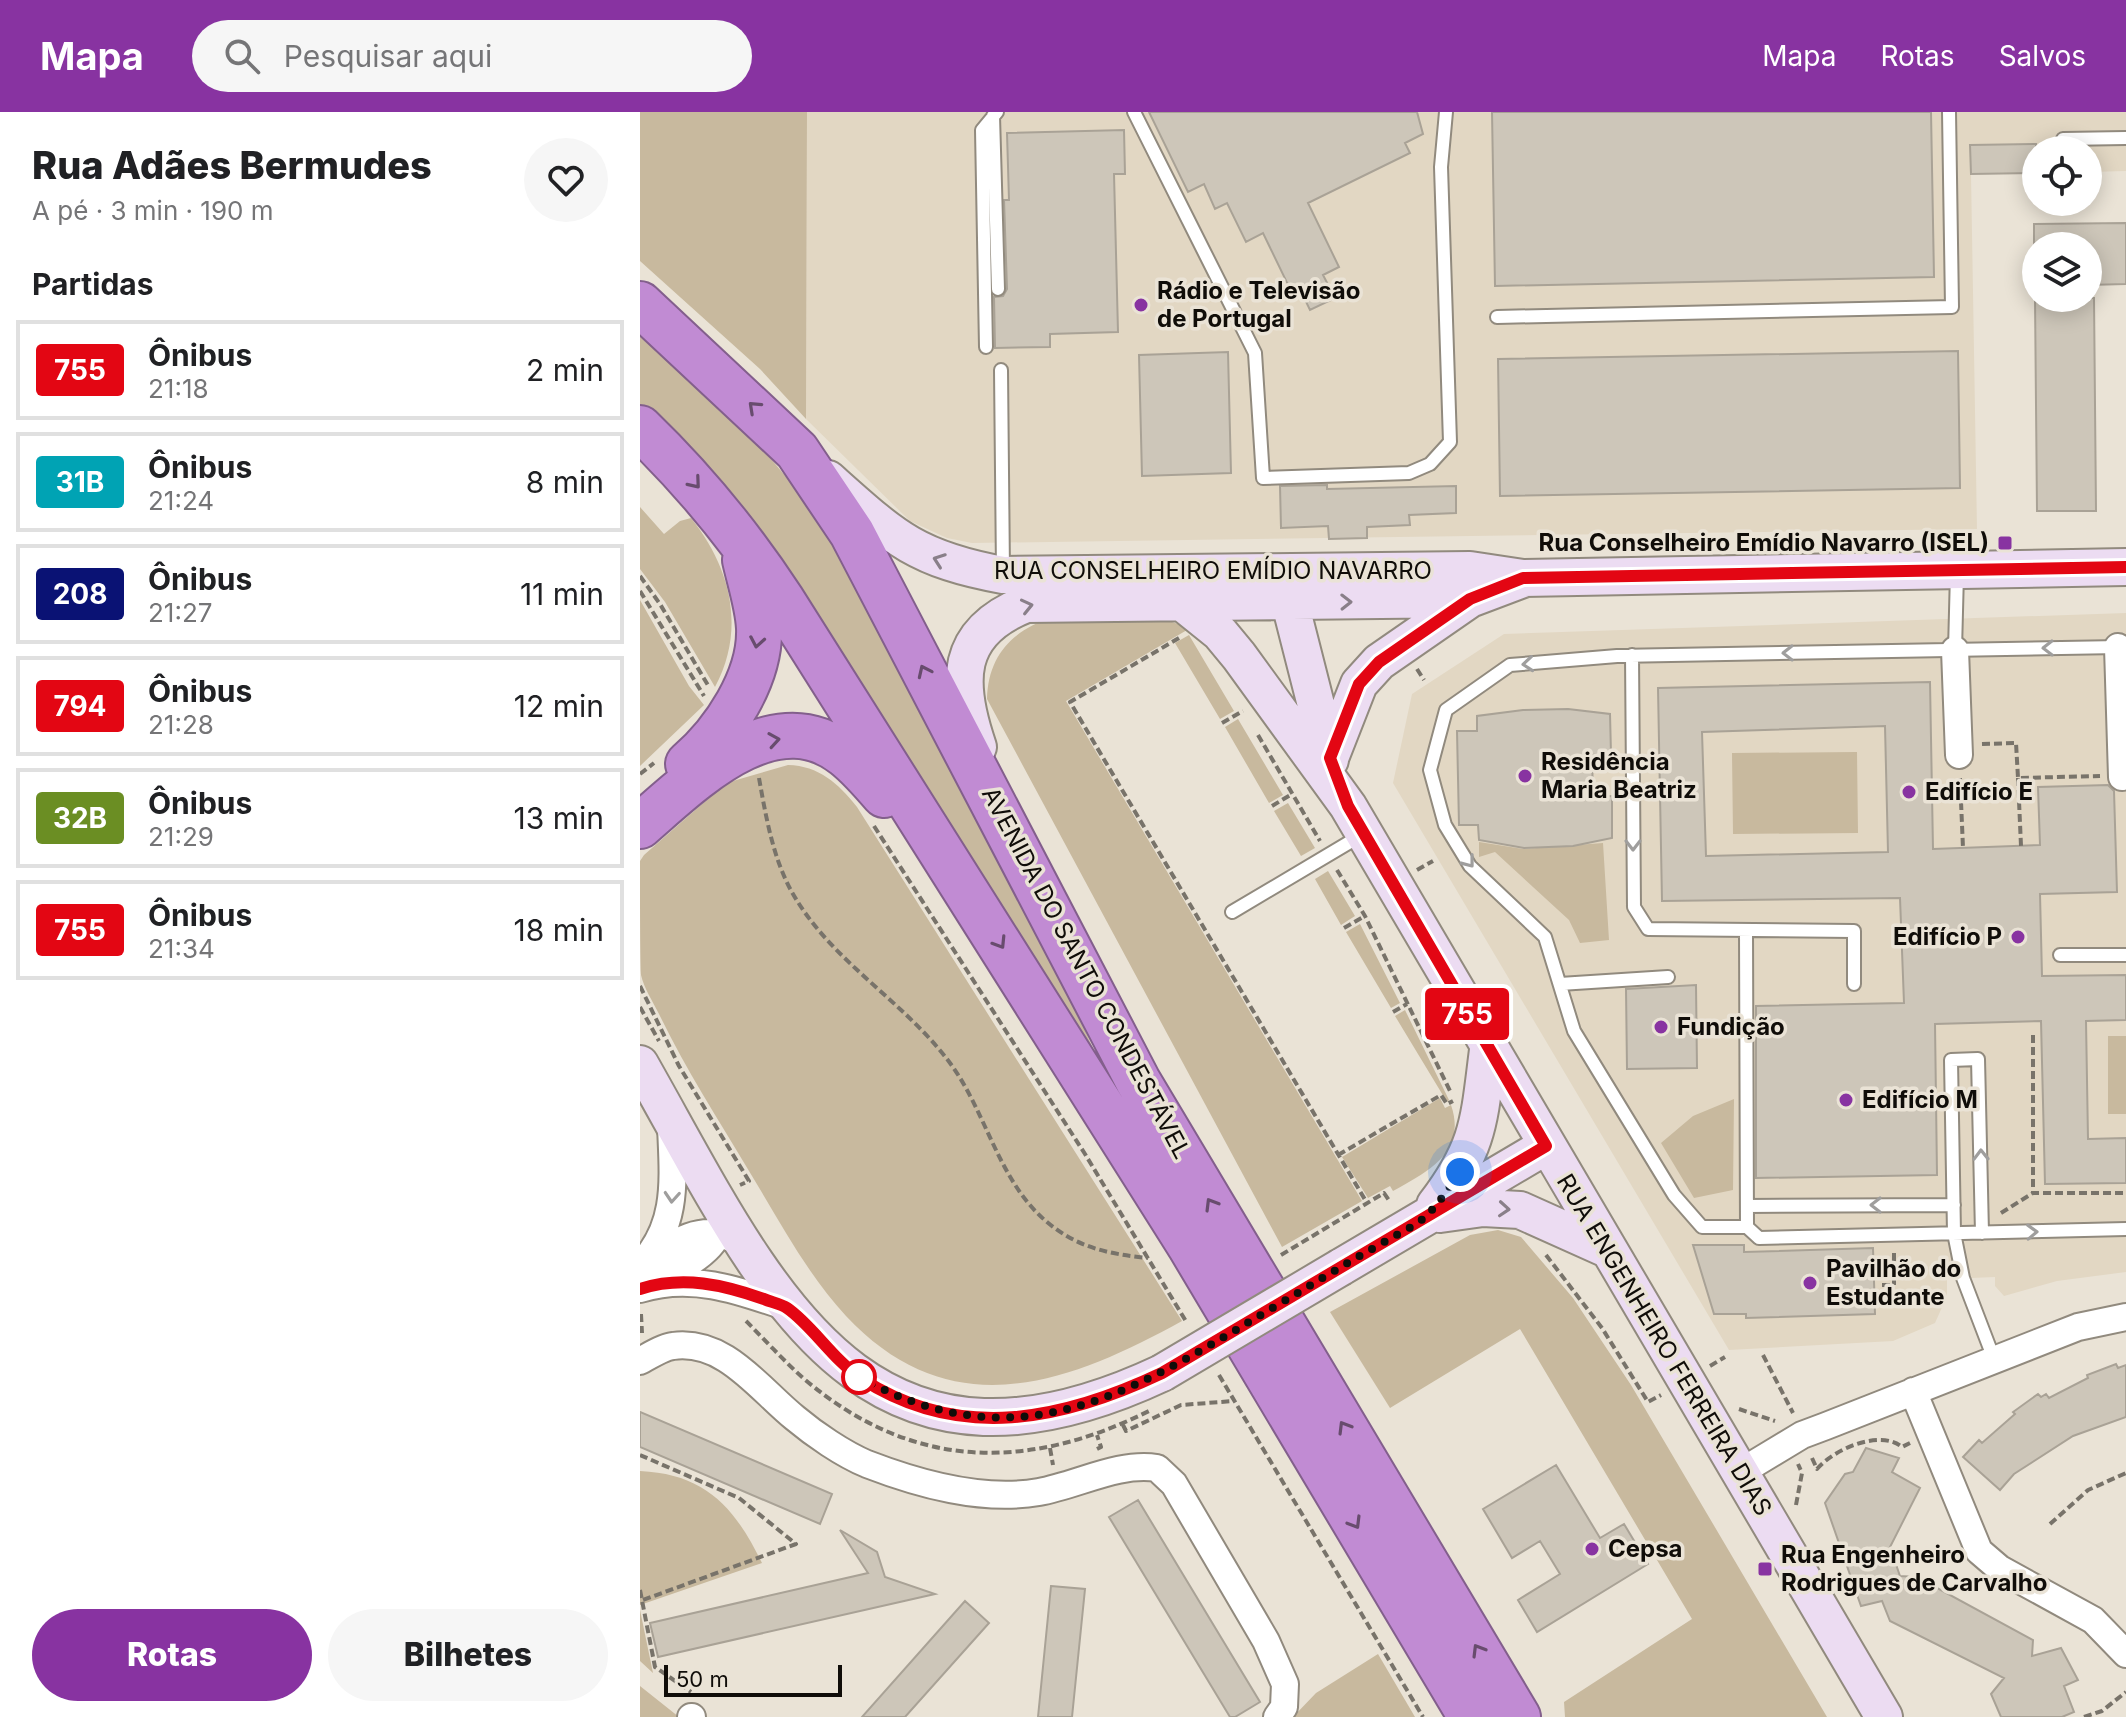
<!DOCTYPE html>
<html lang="pt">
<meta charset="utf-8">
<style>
body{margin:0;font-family:Inter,sans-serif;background:#f6f6f6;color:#202124;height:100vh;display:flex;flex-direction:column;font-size:30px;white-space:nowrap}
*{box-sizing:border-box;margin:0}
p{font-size:26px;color:#757577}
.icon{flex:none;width:44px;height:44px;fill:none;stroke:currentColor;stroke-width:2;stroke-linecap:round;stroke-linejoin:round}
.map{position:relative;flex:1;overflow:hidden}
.details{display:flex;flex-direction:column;background:#fff;width:640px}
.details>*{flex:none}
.badge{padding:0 16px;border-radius:6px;font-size:28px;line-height:52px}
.controls{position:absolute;left:1382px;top:24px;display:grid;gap:16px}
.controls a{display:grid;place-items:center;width:80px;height:80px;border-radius:50%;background:#fff;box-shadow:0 4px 20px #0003;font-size:40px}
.scale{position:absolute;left:24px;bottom:20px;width:178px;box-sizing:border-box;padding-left:8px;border:4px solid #100d09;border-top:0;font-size:22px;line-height:28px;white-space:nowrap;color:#100d09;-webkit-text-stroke:6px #eae3d6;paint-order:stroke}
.you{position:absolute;width:40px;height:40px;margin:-20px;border:6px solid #fff;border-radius:50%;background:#1a73e8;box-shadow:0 0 0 12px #1a73e833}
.map>.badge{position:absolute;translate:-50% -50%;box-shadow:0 0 0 4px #fff}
h2{padding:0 32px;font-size:30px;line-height:72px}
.round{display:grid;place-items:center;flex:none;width:84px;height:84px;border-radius:42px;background:#f6f6f6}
.overview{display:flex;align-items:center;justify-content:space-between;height:136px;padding:0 32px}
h1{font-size:38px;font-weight:800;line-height:60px}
.button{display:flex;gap:16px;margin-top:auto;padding:16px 32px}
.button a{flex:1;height:92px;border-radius:48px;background:#8833a1;color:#fff;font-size:32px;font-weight:800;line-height:92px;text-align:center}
.button a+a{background:#f6f6f6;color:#202124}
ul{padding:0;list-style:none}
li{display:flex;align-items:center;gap:24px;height:100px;margin:0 16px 12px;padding:0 16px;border:4px solid #e0e0e0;border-radius:0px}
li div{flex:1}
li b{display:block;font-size:30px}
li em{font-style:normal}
li .badge{min-width:88px;font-weight:700;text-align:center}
header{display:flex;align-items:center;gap:48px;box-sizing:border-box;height:112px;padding:0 40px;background:#8833a1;color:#fff}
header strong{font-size:38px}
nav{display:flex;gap:44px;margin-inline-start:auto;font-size:28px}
.search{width:560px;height:72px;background:#f6f6f6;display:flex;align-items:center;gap:20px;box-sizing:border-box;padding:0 28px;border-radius:44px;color:#757577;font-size:30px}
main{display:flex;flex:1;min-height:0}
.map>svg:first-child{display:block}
.built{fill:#e2d7c3}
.green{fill:#c8b99e}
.building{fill:#cdc6b9;stroke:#a9a296;stroke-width:2;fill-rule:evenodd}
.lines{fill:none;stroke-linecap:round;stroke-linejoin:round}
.lane-casing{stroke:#918a7e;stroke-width:16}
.street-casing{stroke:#918a7e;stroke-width:30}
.secondary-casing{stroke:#918a7e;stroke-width:40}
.highway-casing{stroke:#835f8c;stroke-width:48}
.path{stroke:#78736a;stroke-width:4;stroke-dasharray:8 4;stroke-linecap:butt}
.lane{stroke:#fff;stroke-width:12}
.street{stroke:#fff;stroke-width:26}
.secondary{stroke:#ecdcf2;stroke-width:36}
.highway{stroke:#c18bd3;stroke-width:44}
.secondary-bridge-casing{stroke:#918a7e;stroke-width:40;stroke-linecap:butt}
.secondary-bridge{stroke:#ecdcf2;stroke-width:36}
.oneway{stroke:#684c6e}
.oneway2{stroke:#897f89}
.oneway3{stroke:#9f9e9d}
.line-casing{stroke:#fff;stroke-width:18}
.line{stroke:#e30613;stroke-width:12}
.walk{stroke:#100d09;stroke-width:8;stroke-dasharray:0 14.4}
.poi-dot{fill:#8833a1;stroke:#eae3d6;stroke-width:3}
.stop-dot{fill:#fff;stroke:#e30613;stroke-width:4}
.labels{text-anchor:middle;stroke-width:7;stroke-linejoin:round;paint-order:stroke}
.poi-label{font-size:24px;font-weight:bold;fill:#100d09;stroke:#eae3d6;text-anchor:start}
.street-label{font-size:24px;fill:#100d09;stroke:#eae3d6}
</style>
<header>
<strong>Mapa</strong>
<div class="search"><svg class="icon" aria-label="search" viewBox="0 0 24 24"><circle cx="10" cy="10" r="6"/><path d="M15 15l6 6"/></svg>Pesquisar aqui</div>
<nav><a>Mapa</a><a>Rotas</a><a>Salvos</a></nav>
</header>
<main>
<section class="details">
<div class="overview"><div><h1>Rua Adães Bermudes</h1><p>A pé · 3 min · 190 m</p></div><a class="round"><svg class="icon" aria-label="heart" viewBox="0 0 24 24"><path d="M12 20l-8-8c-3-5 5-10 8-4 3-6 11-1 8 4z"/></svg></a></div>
<h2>Partidas</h2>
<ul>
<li><span class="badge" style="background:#e30613;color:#fff">755</span><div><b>Ônibus</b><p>21:18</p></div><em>2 min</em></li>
<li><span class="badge" style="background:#00a3b4;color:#fff">31B</span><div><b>Ônibus</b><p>21:24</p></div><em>8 min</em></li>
<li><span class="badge" style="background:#0a1274;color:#fff">208</span><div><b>Ônibus</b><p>21:27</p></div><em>11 min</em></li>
<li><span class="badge" style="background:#e30613;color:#fff">794</span><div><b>Ônibus</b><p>21:28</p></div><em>12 min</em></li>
<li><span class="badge" style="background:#6b8e23;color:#fff">32B</span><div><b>Ônibus</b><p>21:29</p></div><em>13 min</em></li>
<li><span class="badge" style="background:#e30613;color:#fff">755</span><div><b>Ônibus</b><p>21:34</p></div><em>18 min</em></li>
</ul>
<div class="button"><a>Rotas</a><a>Bilhetes</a></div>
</section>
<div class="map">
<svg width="1486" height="1605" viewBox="0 0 1486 1605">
<rect width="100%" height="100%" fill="#eae3d6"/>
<path class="built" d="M 167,0 L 1486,0 L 1486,59 L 1448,60 L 1448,38 L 1396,38 L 1396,61 L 1331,62 L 1337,417 L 332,431 L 307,426 L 270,409 L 166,307 Z
M 1486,501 L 1486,1160 L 1417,1169 L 1364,1184 L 1355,1174 L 1355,1165 L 1307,1167 L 1307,1184 L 1295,1211 L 1253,1229 L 1089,1238 L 753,671 L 772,582 L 864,522 Z"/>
<path class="green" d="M 0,0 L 167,0 L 166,307 L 120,257 L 0,149 Z
M 0,220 L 115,328 L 200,429 L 421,866 L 472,978 L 0,303 Z
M 0,395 L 24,422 L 40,409 L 51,406 C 91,456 106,517 75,575 L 25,490 L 0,457 Z
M 0,488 L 49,574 L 64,593 L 0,654 Z
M 413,505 C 442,506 529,498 547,518 L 426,589 L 722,1089 L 642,1135 L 347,587 C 348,544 372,518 413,505 Z
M 549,523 L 594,599 L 580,607 L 535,531 Z
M 598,607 L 643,683 L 629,691 L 585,615 Z
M 1217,640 L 1218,721 L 1093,722 L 1092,641 Z
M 148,653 C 179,654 198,671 217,695 L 542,1209 C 428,1272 311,1316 206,1204 C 167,1162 139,1108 109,1059 C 78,1007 45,956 19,902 C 13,890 4,876 1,863 C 0,842 0,775 0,749 L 4,743 L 86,671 Z
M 648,691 L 675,736 L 661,744 L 634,699 Z
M 839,730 L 883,737 L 963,731 L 969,828 L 940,831 L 929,808 L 855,740 L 839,745 Z
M 688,759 L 715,804 L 701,813 L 675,767 Z
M 720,812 L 760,891 L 751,896 L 706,820 Z
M 765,898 L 809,988 L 807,990 L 755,904 Z
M 1468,924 L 1486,924 L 1486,1002 L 1468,1002 Z
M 800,986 L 805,996 L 811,993 C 827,1040 789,1059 753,1079 L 750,1074 L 728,1086 L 702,1045 Z
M 1094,987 L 1093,1078 L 1054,1086 L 1021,1031 L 1053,1004 Z
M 858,1118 L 881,1125 L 933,1186 L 991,1273 L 1187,1605 L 925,1605 L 924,1590 L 1052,1507 L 880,1217 L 750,1296 L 690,1200 L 830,1123 Z
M 0,1359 C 66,1362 95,1396 122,1451 L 0,1493 Z
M 0,1498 L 13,1561 L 0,1549 Z
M 738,1542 L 775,1605 L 653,1605 L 676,1581 Z
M 0,1574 L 39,1605 L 0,1605 Z"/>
<path class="building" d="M 509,0 L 777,0 L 783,22 L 765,31 L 770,41 L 668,91 L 699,155 L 683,163 L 695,186 L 670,198 L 659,175 L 651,179 L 623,121 L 606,130 L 587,91 L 575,97 L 564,72 L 548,80 Z
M 852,0 L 1291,0 L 1294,165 L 855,174 Z
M 484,18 L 485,62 L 474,62 L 478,220 L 410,222 L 410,235 L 355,236 L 354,185 L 363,184 L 367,177 L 364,88 L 369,88 L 367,21 Z
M 1396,32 L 1396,61 L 1331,62 L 1330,33 Z
M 1486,111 L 1486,172 L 1448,173 L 1448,134 L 1394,134 L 1394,112 Z
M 1395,186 L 1454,186 L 1456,399 L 1397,399 Z
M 1318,239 L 1320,376 L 860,384 L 858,247 Z
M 588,240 L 591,361 L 502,364 L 499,243 Z
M 687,373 L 687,377 L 816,374 L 816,401 L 769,403 L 770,413 L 727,415 L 727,426 L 689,427 L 688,414 L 641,416 L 640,374 Z
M 1290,570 L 1293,737 L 1400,733 L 1398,675 L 1468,673 L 1474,679 L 1477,780 L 1400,782 L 1402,864 L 1486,863 L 1486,908 L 1446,909 L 1448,1027 L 1486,1026 L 1486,1071 L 1405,1072 L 1401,909 L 1295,912 L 1297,1063 L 1116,1066 L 1116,894 L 1264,891 L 1260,786 L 1022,789 L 1018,576 ZM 1245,614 L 1248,740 L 1066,744 L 1062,620 Z
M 928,597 L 970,602 L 971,642 L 952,643 L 953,685 L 972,684 L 972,726 L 933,734 L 884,736 L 839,728 L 838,713 L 819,713 L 817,619 L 837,619 L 837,604 L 883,598 Z
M 1056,873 L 1057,956 L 987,957 L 986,877 Z
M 1053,1133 L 1104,1133 L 1104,1140 L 1233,1136 L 1235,1202 L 1106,1206 L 1106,1202 L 1074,1202 Z
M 1476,1252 L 1478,1256 L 1486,1253 L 1486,1305 L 1433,1324 L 1374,1362 L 1360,1378 L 1323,1345 L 1339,1328 L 1342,1331 L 1375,1302 L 1373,1300 L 1398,1282 L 1401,1285 L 1406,1282 L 1409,1286 L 1448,1266 L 1447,1263 Z
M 0,1300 L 192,1382 L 180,1412 L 0,1335 Z
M 1226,1336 L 1259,1346 L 1252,1360 L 1280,1376 L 1250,1435 L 1260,1464 L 1277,1465 L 1393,1528 L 1392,1544 L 1421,1536 L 1438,1568 L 1424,1574 L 1434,1600 L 1422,1605 L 1361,1605 L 1351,1582 L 1364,1566 L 1250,1509 L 1242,1489 L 1221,1494 L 1185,1391 L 1205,1362 L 1213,1360 Z
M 916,1353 L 960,1426 L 984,1412 L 1008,1452 L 897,1520 L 878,1488 L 920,1462 L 900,1429 L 872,1446 L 843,1397 Z
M 498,1388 L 620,1590 L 595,1605 L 590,1605 L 469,1405 Z
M 200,1418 L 237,1440 L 245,1465 L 295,1482 L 18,1545 L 10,1511 L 228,1461 Z
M 411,1474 L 445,1477 L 432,1605 L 398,1605 Z
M 325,1489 L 349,1511 L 265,1605 L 222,1605 Z"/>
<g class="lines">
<defs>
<path id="lane" d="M 494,0 L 615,241 L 623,366 L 769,361 L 790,352 L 810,330 L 801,55 L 806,0
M 353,4 L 358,177
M 1423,27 L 1486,26
M 857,205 L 1312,195 L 1309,0
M 346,235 L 342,18 L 357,0
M 361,258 L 363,460
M 1480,535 L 977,544 L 870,553 L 806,598 L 790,658 L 805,713 L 830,754 L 905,825 L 934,919 L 1034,1083 L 1062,1115 L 1107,1115 L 1119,1126 L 1486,1117
M 1315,538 L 1317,461
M 992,543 L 994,795 L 1008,817 L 1214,819 L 1214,872
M 592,800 L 720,724
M 1106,818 L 1107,1115
M 1420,843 L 1486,843
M 920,872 L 1028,865
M 1107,1094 L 1314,1093
M 1342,1121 L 1338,947 L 1311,948 L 1314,1121 L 1323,1166 L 1354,1247"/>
<path id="street" d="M 1478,535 L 1482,665
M 1315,538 L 1319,643
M 10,1147 C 34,1130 62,1112 91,1126
M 0,1153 C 39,1114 33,1066 31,1014
M 19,1168 C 48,1151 93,1133 78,1091
M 0,1177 C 51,1161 98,1178 147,1195
M 0,1249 C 9,1244 23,1235 33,1234 C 85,1227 119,1277 155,1306 C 174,1322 203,1342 227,1352 C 279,1372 342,1390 399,1380 C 438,1373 478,1350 517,1356 L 534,1372 L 626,1529 L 645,1572 L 644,1595 L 637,1605
M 1273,1279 L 1339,1439 L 1360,1457 L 1453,1508 L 1486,1542
M 1099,1361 L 1162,1323 L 1186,1314 L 1438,1215 L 1486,1205
M 51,1605 L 52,1605"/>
<path id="secondary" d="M 188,367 C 253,425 275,447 363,463 L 830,458 L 883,466 L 1486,455
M 650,491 L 690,648
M 544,492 L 580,521 L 599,544 L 708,694 L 1244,1605
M 338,635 C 316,571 314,520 386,492 L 830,487 L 883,467
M 690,646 L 719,572 L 739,550 L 830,487
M 0,952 C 127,1176 219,1403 522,1261
M 795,1093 C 840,1034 839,1008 848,938
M 800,1102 L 843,1096 L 880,1098 L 967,1137
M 701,1155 L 906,1034"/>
<path id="highway" d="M 0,192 L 157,339 L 212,421 L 498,969 L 878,1605
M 0,316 C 55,369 100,424 142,488 L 550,1134 L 831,1605
M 48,652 C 84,621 121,566 119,516 C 118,494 110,470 105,448
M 0,714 C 51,670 133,586 205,643 C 219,654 232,669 244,683"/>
</defs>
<use href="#lane" class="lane-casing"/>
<use href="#street" class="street-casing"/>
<use href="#secondary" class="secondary-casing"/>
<use href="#highway" class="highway-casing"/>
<path class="path" d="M 0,464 L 20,492 L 69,575
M 0,479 L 64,584
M 539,526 L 430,590 L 727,1091
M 777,557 L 784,568
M 582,611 L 603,599
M 618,623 L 680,729
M 1342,632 L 1376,631 L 1378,666 L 1460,664
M 0,662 L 14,651
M 119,666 C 126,705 133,747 153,782 C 192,850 264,889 310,951 C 347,1001 358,1069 407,1110 C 438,1136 469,1142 508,1146
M 1320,666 L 1323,736
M 1378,666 L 1381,734
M 632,694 L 652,682
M 234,714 L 445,1042 L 547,1211
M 697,758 L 725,804 L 811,981
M 777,758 L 793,749
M 704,816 L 725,804
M 0,874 L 39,954 L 109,1069 L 100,1073
M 0,895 L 19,929
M 753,900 L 767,892
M 1393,923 L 1393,1081 L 1486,1081
M 698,1043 L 801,983 L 807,992 L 813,989
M 1361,1101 L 1393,1081
M 641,1143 L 744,1081 L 750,1090
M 906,1143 L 962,1216 L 1008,1290 L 1021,1283
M 1242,1173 L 1254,1173 L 1254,1137
M 1,1202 L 2,1221
M 106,1209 C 125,1228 143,1248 163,1266 C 272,1359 387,1360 511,1298
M 1123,1243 L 1153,1301
M 1070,1254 L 1085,1245
M 579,1263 L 783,1605
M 1099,1297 L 1135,1309
M 483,1313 L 486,1319 L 541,1293 L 594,1289
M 410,1336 L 413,1353
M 457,1337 L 461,1335 L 457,1323
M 0,1343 L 99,1386 L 156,1432 L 0,1489
M 1172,1346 L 1177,1357 C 1194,1337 1240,1317 1262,1335 L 1270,1331
M 1156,1393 L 1162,1361 L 1158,1352
M 1410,1412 L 1448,1378 L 1486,1361
M 0,1478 L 15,1555 L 51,1580
M 1444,1605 L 1462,1599 L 1486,1580"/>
<use href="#lane" class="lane"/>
<use href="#street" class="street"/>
<use href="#secondary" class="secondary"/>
<use href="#highway" class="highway"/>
<defs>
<path id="secondary-bridge" d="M 522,1261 L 701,1155"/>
</defs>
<use href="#secondary-bridge" class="secondary-bridge-casing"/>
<use href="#secondary-bridge" class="secondary-bridge"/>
</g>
<defs><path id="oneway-chevron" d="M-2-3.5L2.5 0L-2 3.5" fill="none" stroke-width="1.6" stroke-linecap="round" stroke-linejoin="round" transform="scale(2)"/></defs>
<g class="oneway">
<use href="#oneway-chevron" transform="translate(114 295) rotate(-137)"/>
<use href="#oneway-chevron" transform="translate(55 371) rotate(50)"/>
<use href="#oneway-chevron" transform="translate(117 530) rotate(100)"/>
<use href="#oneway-chevron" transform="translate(284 559) rotate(-115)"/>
<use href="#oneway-chevron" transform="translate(134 628) rotate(-9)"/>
<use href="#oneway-chevron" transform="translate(360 831) rotate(58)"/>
<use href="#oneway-chevron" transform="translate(571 1092) rotate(-121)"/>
<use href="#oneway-chevron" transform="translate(704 1315) rotate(-121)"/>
<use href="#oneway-chevron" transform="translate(715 1411) rotate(59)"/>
<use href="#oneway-chevron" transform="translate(838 1538) rotate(-121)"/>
</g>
<g class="oneway2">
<use href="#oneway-chevron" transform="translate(299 448) rotate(-160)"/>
<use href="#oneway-chevron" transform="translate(706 490) rotate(-1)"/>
<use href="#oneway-chevron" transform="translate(387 494) rotate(-13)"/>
<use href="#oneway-chevron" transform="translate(864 1097) rotate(4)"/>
</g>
<g class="oneway3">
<use href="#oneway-chevron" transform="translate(1408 536) rotate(179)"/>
<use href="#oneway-chevron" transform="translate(1148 541) rotate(179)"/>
<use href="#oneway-chevron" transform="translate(888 552) rotate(175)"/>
<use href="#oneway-chevron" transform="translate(993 733) rotate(90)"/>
<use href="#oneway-chevron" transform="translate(829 750) rotate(52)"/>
<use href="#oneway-chevron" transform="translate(1341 1043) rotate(-91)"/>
<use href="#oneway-chevron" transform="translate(32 1085) rotate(94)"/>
<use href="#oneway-chevron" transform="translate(1236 1093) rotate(180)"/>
<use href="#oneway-chevron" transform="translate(1392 1120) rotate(-2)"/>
</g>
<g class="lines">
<defs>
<path id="line" d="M 0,1177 C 43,1163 84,1173 124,1187 C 131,1190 141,1192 147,1196 C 172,1213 193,1248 222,1267 C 320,1330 423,1308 522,1261 L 906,1034 L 708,694 L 690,646 L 719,572 L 739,550 L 830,487 L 883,466 L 1486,455"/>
</defs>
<use href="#line" class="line-casing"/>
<use href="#line" class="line"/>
<path class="walk" d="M 219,1265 C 386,1358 502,1273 646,1188 C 679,1168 712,1148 746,1129 C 759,1121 776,1114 787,1103 C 800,1091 810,1073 820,1060"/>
</g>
<g class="poi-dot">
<circle cx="501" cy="193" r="8"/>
<rect x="1357" y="423" width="16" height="16" rx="4"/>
<circle cx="885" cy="664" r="8"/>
<circle cx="1269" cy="680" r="8"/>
<circle cx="1378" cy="825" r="8"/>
<circle cx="1021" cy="915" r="8"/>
<circle cx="1206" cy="988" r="8"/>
<circle cx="1170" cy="1171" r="8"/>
<circle cx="952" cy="1437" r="8"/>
<rect x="1117" y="1449" width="16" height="16" rx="4"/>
</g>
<circle class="stop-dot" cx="219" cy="1265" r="16"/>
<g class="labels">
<g class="poi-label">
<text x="517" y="187">Rádio e Televisão<tspan x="517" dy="28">de Portugal</tspan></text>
<text x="1349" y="439" text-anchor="end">Rua Conselheiro Emídio Navarro (ISEL)</text>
<text x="901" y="658">Residência<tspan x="901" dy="28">Maria Beatriz</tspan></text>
<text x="1285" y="688">Edifício E</text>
<text x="1362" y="833" text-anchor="end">Edifício P</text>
<text x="1037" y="923">Fundição</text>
<text x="1222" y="996">Edifício M</text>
<text x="1186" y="1165">Pavilhão do<tspan x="1186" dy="28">Estudante</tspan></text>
<text x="968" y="1445">Cepsa</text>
<text x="1141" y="1451">Rua Engenheiro<tspan x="1141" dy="28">Rodrigues de Carvalho</tspan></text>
</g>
<g class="street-label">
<text x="573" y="467">RUA CONSELHEIRO EMÍDIO NAVARRO</text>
<text transform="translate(446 861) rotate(62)" y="8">AVENIDA DO SANTO CONDESTÁVEL</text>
<text transform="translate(1024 1233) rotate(59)" y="8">RUA ENGENHEIRO FERREIRA DIAS</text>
</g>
</g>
</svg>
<div class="controls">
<a><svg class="icon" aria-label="locate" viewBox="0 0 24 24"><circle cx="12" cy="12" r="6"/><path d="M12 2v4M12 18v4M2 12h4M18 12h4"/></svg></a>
<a><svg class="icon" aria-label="layers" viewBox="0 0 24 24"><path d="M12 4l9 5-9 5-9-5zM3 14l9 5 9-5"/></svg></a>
</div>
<div class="scale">50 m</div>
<div class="you" style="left:820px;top:1060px"></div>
<b class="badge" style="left:827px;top:902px;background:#e30613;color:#fff">755</b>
</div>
</main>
